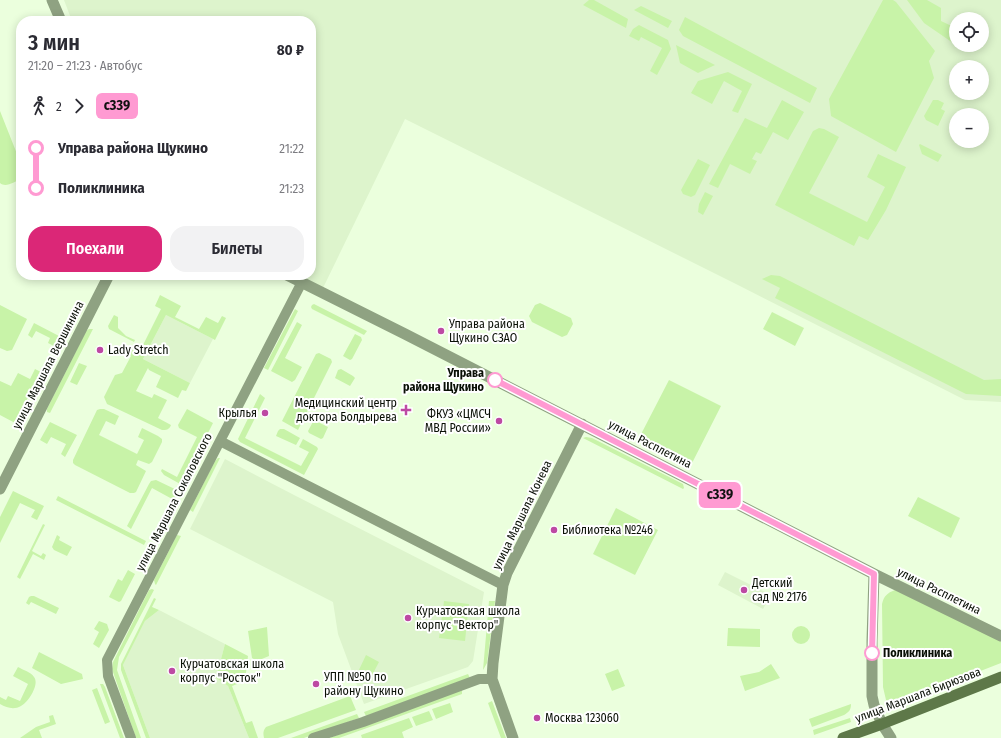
<!DOCTYPE html>
<html lang="ru">
<meta charset="utf-8">
<style>
body{margin:0;font-family:"Fira Sans Condensed",sans-serif;background:#f2f2f3;color:#2b2b33;height:100vh;display:flex;flex-direction:column;font-size:15px;white-space:nowrap}
*{box-sizing:border-box;margin:0}
p{font-size:13px;color:#7c7c81}
.icon{flex:none;width:22px;height:22px;fill:none;stroke:currentColor;stroke-width:2;stroke-linecap:round;stroke-linejoin:round}
.map{position:relative;flex:1;overflow:hidden}
.drawer{position:absolute;left:16px;top:16px;width:300px;height:264px;display:flex;flex-direction:column;background:#fff;border-radius:16px;box-shadow:0 2px 10px #0003}
.drawer>*{flex:none}
.badge{padding:0 8px;border-radius:6px;font-size:14px;line-height:26px}
.buttons{position:absolute;left:949px;top:12px;display:grid;gap:8px}
.buttons a{display:grid;place-items:center;width:40px;height:40px;border-radius:50%;background:#fff;box-shadow:0 2px 10px #0003;font-size:20px}
.map>.badge{position:absolute;translate:-50% -50%;box-shadow:0 0 0 2px #fff}
.legs{display:flex;align-items:center;gap:6px;height:44px;padding:0 12px;font-size:13px}
.legs p{margin-inline-start:auto}
.headline{display:flex;align-items:center;justify-content:space-between;height:68px;padding:0 12px}
h1{font-size:22px;font-weight:600;line-height:30px}
.button{display:flex;gap:8px;margin-top:auto;padding:8px 12px}
.button a{flex:1;height:46px;border-radius:16px;background:#db2777;color:#fff;font-size:16px;font-weight:600;line-height:46px;text-align:center}
.button a+a{background:#f2f2f3;color:#2b2b33}
ul{padding:0 12px;list-style:none}
li{display:flex;align-items:center;gap:14px;height:40px;font-size:15px}
li i{display:grid;place-items:center;width:6px;height:100%;margin:0 5px;background:currentColor}
li i::after{content:'';width:10px;height:10px;margin:-5px;border:3px solid;border-radius:50%;background:#fff}
li p{margin-inline-start:auto}
li:first-child i{background:linear-gradient(#0000 50%,currentColor 0)}
li:last-child i{background:linear-gradient(currentColor 50%,#0000 0)}
.map>svg:first-child{display:block}
.built{fill:#ddf4cc;fill-rule:evenodd}
.green{fill:#c8f3a8}
.lines{fill:none;stroke-linecap:round;stroke-linejoin:round}
.minor{stroke:#8fa282;stroke-width:10}
.tertiary{stroke:#8fa282;stroke-width:11}
.secondary{stroke:#5e7849;stroke-width:11}
.line-1-casing{stroke:#fff;stroke-width:9}
.line-1{stroke:#ff9ad2;stroke-width:6}
.poi-dot{fill:#bd49a3;stroke:#fff;stroke-width:1.5}
.stop-1-dot{fill:#fff;stroke:#ff9ad2;stroke-width:2}
.labels{text-anchor:middle;stroke-width:4;stroke-linejoin:round;paint-order:stroke}
.poi-label{font-size:12px;fill:#090f05;stroke:#fff;text-anchor:start}
.street-label{font-size:12px;fill:#090f05;stroke:#fff}
.stop-label{font-size:12px;font-weight:bold;fill:#090f05;stroke:#fff;text-anchor:end}
</style>
<div class="map">
<svg width="1001" height="738" viewBox="0 0 1001 738">
<rect width="100%" height="100%" fill="#ebffdd"/>
<path class="built" d="M 64,0 L 1001,0 L 1001,402 L 965,400 L 736,284 L 405,119 L 323,288 L 297,275 L 311,275 L 311,21 L 72,21 ZM 956,19 L 982,19 L 982,45 L 956,45 ZM 956,67 L 982,67 L 982,93 L 956,93 ZM 956,115 L 982,115 L 982,141 L 956,141 Z
M 166,315 L 213,339 L 190,383 L 143,359 Z
M 225,459 L 294,495 L 484,592 L 473,661 L 468,667 L 364,704 L 338,634 L 333,602 L 190,529 Z
M 725,572 L 771,595 L 763,609 L 718,585 Z
M 159,610 L 225,644 L 216,678 L 228,686 L 249,738 L 150,738 L 123,665 L 145,621 Z"/>
<path class="green" d="M 589,0 L 594,0 L 628,19 L 626,28 L 583,5 Z
M 883,0 L 893,0 L 896,2 L 935,51 L 929,61 L 934,78 L 896,152 L 831,116 L 829,99 Z
M 907,0 L 927,0 L 941,8 L 941,21 L 956,28 L 956,45 L 924,23 Z
M 641,6 L 672,21 L 668,28 L 634,10 Z
M 685,17 L 817,88 L 810,103 L 683,36 L 679,30 Z
M 639,25 L 668,40 L 671,49 L 657,75 L 650,71 L 662,48 L 641,37 L 639,41 L 629,36 L 633,29 Z
M 676,45 L 715,65 L 698,73 L 680,63 Z
M 728,72 L 752,84 L 738,113 L 732,111 L 742,91 L 724,81 L 712,104 L 691,93 L 698,81 Z
M 782,100 L 804,112 L 788,140 L 773,132 L 761,154 L 756,152 L 752,159 L 757,161 L 750,174 L 730,164 L 718,188 L 709,184 L 745,118 L 767,128 Z
M 933,100 L 938,100 L 944,103 L 941,109 L 945,111 L 938,126 L 926,120 L 924,116 Z
M 0,111 L 21,164 L 21,179 C 14,182 6,188 0,183 Z
M 819,128 L 824,129 L 839,137 L 809,193 L 867,222 L 885,187 L 867,177 L 878,154 L 906,167 L 886,210 L 868,240 L 859,236 L 854,246 L 775,205 L 813,131 Z
M 920,144 L 942,155 L 938,162 L 922,154 L 919,145 Z
M 698,159 L 710,165 L 695,195 L 691,197 L 683,194 L 681,190 Z
M 705,192 L 713,196 L 703,215 L 698,212 L 699,204 Z
M 771,275 L 780,276 L 984,380 L 1001,379 L 1001,396 L 966,394 L 775,298 L 780,288 L 762,279 Z
M 160,295 L 181,306 L 175,317 L 199,329 L 206,317 L 218,323 L 222,316 L 226,318 L 215,340 L 166,315 L 143,359 L 190,383 L 186,391 L 182,390 L 178,398 L 156,387 L 161,376 L 149,370 L 148,368 L 136,391 L 152,398 L 154,394 L 167,400 L 158,418 L 171,425 C 169,430 166,430 162,430 L 107,404 L 104,397 L 115,375 L 122,373 L 131,356 L 126,353 L 128,348 L 139,353 L 161,309 L 155,306 Z
M 540,303 L 571,318 L 573,324 L 567,335 L 562,337 L 532,322 L 529,316 L 535,305 Z
M 314,304 L 367,331 L 364,335 L 312,309 L 311,307 L 312,305 Z
M 0,305 L 27,319 L 12,350 L 7,351 L 0,348 Z
M 295,309 L 298,311 L 268,370 L 264,368 Z
M 772,312 L 804,328 L 795,346 L 763,329 Z
M 114,315 L 118,317 L 118,328 L 126,336 L 135,340 L 134,342 L 109,329 L 108,326 Z
M 297,322 L 302,325 L 285,358 L 302,367 L 295,380 L 292,382 L 271,371 Z
M 34,323 L 59,336 L 54,346 L 48,343 L 50,338 L 36,331 L 32,338 L 28,335 Z
M 89,329 L 93,329 L 50,413 L 47,412 L 47,409 L 86,331 Z
M 355,334 L 361,337 L 362,340 L 352,359 L 350,360 L 343,356 Z
M 319,353 L 331,359 L 332,362 L 298,430 L 282,421 L 316,354 Z
M 79,363 L 87,366 L 77,385 L 70,382 Z
M 35,369 L 41,372 L 15,423 L 0,415 L 0,381 L 11,386 L 18,373 L 30,379 Z
M 341,369 L 353,376 L 355,378 L 350,386 L 335,378 L 338,370 Z
M 669,380 L 721,406 L 689,469 L 637,442 Z
M 260,394 L 265,398 L 245,438 L 301,466 L 309,452 L 299,447 L 303,439 L 317,447 L 318,449 L 304,475 L 240,442 L 238,439 Z
M 100,409 L 104,409 L 119,416 L 115,425 L 106,421 L 99,435 L 137,454 L 144,440 L 138,437 L 142,428 L 158,436 L 162,439 L 162,442 L 152,462 L 149,464 L 138,460 L 136,465 L 146,471 L 136,492 L 134,493 L 130,493 L 75,465 L 73,463 L 73,460 L 97,410 Z
M 187,409 L 213,423 L 182,485 L 164,475 L 161,471 L 162,469 L 177,477 L 197,437 L 179,428 L 178,425 Z
M 314,420 L 328,427 L 323,438 L 321,439 L 309,433 L 308,431 Z
M 50,422 L 77,435 L 65,457 L 61,454 L 66,444 L 51,437 L 47,444 L 40,440 Z
M 280,429 L 284,429 L 300,438 L 296,445 L 276,436 L 278,431 Z
M 586,437 L 592,438 L 683,484 L 684,488 L 683,489 L 583,438 Z
M 218,458 L 220,458 L 193,512 L 190,510 L 215,461 Z
M 156,480 L 179,491 L 174,500 L 152,488 L 131,529 L 127,526 L 149,484 L 151,481 Z
M 13,491 L 44,506 L 37,520 L 31,517 L 35,510 L 20,503 L 0,543 L 0,517 Z
M 58,496 L 146,541 L 144,545 L 56,500 Z
M 918,497 L 960,518 L 951,538 L 908,516 Z
M 616,508 L 658,530 L 635,575 L 593,554 Z
M 43,524 L 45,525 L 32,551 L 41,556 L 43,553 L 46,555 L 44,560 L 33,554 L 20,579 L 17,577 Z
M 57,535 L 60,537 L 59,540 L 72,547 L 67,556 L 54,550 L 52,547 Z
M 177,535 L 181,536 L 156,585 L 155,584 L 154,580 Z
M 128,570 L 135,574 L 121,601 L 119,602 L 109,597 L 118,579 L 122,581 Z
M 152,589 L 154,590 L 119,657 L 117,670 L 141,738 L 136,738 L 114,675 L 112,669 L 113,662 L 149,590 Z
M 895,590 L 1001,640 L 1001,663 L 893,705 L 886,700 L 883,687 L 882,604 C 884,596 887,593 895,590 Z
M 31,596 L 34,596 L 59,608 L 56,614 L 31,602 L 29,605 L 26,603 L 29,597 Z
M 154,598 L 156,599 L 152,607 L 159,610 L 145,621 L 123,665 L 150,738 L 146,738 L 121,670 L 121,664 Z
M 444,601 L 469,604 L 465,641 L 439,638 Z
M 489,601 L 495,601 L 487,663 L 483,670 Z
M 99,621 L 107,624 L 109,630 L 99,648 L 93,644 L 99,632 L 94,629 Z
M792 635a9 9 0 1 1 18 0a9 9 0 1 1-18 0Z
M 267,627 L 269,656 L 257,661 L 252,658 L 248,631 Z
M 728,628 L 760,629 L 760,647 L 727,646 Z
M 225,644 L 248,656 L 245,681 L 232,686 L 246,723 L 252,721 L 258,738 L 249,738 L 228,686 L 216,678 Z
M 39,652 L 82,674 L 83,679 L 61,684 L 32,668 Z
M 366,655 L 379,662 L 369,681 L 357,674 Z
M 771,664 L 780,678 L 745,691 L 740,676 L 759,672 Z
M 18,667 C 23,670 31,672 34,677 C 40,684 28,703 21,706 C 14,710 7,708 0,704 L 0,697 L 6,700 L 8,696 L 20,701 L 28,684 L 13,676 Z
M 618,669 L 625,686 L 612,691 L 605,674 Z
M 468,674 L 470,678 L 366,716 L 364,712 Z
M 100,684 L 103,684 L 105,687 L 124,738 L 120,738 Z
M 97,688 L 110,722 L 105,724 L 92,690 Z
M 462,690 L 462,694 L 339,738 L 329,738 Z
M 350,696 L 356,710 L 278,738 L 264,738 C 263,733 263,731 266,727 Z
M 492,701 L 506,738 L 501,738 L 488,703 Z
M 450,703 L 453,712 L 436,719 L 432,709 Z
M 851,704 C 851,710 849,712 844,715 L 812,727 L 809,719 Z
M 429,711 L 433,720 L 416,726 L 412,717 Z
M 357,714 L 359,718 L 304,738 L 291,738 Z
M 53,715 L 56,724 L 39,730 L 42,738 L 20,738 L 36,727 L 50,722 L 49,716 Z
M 409,718 L 413,727 L 402,732 L 404,738 L 362,738 L 361,735 Z
M 850,718 L 851,722 L 814,735 L 813,730 Z"/>
<g class="lines">
<path class="minor" d="M 220,441 L 503,585
M 131,738 L 108,676 L 107,660 L 302,282
M 313,738 L 363,722 L 479,679 L 492,679"/>
<path class="tertiary" d="M 52,0 L 61,21
M 287,275 L 405,334 L 874,574 L 1001,636
M 0,489 L 109,275
M 874,574 L 872,641 L 872,696 L 874,705 L 882,724 L 891,738
M 513,738 L 492,679 L 493,663 L 503,585 L 507,573 L 582,424"/>
<path class="secondary" d="M 843,738 L 882,724 L 1001,677"/>
</g>
<g class="lines">
<defs>
<path id="line-1" d="M 495,380 L 874,574 L 872,653"/>
</defs>
<use href="#line-1" class="line-1-casing"/>
<use href="#line-1" class="line-1"/>
</g>
<g class="poi-dot">
<circle cx="441" cy="331" r="4"/>
<circle cx="100" cy="350" r="4"/>
<path d="M404 404h4v4h4v4h-4v4h-4v-4h-4v-4h4z"/>
<circle cx="265" cy="413" r="4"/>
<circle cx="499" cy="421" r="4"/>
<circle cx="554" cy="530" r="4"/>
<circle cx="744" cy="590" r="4"/>
<circle cx="408" cy="618" r="4"/>
<circle cx="172" cy="671" r="4"/>
<circle cx="316" cy="684" r="4"/>
<circle cx="537" cy="718" r="4"/>
</g>
<g class="stop-1-dot">
<circle cx="495" cy="380" r="7"/>
<circle cx="872" cy="653" r="7"/>
</g>
<g class="labels">
<g class="poi-label">
<text x="449" y="328">Управа района<tspan x="449" dy="14">Щукино СЗАО</tspan></text>
<text x="108" y="354">Lady Stretch</text>
<text x="397" y="407" text-anchor="end">Медицинский центр<tspan x="397" dy="14">доктора Болдырева</tspan></text>
<text x="257" y="417" text-anchor="end">Крылья</text>
<text x="491" y="418" text-anchor="end">ФКУЗ «ЦМСЧ<tspan x="491" dy="14">МВД России»</tspan></text>
<text x="562" y="534">Библиотека №246</text>
<text x="752" y="587">Детский<tspan x="752" dy="14">сад № 2176</tspan></text>
<text x="416" y="615">Курчатовская школа<tspan x="416" dy="14">корпус "Вектор"</tspan></text>
<text x="180" y="668">Курчатовская школа<tspan x="180" dy="14">корпус "Росток"</tspan></text>
<text x="324" y="681">УПП №50 по<tspan x="324" dy="14">району Щукино</tspan></text>
<text x="545" y="722">Москва 123060</text>
</g>
<g class="street-label">
<text transform="translate(48 365) rotate(-63)" y="4">улица Маршала Вершинина</text>
<text transform="translate(650 444) rotate(27)" y="4">улица Расплетина</text>
<text transform="translate(174 502) rotate(-63)" y="4">улица Маршала Соколовского</text>
<text transform="translate(522 515) rotate(-64)" y="4">улица Маршала Конева</text>
<text transform="translate(939 591) rotate(26)" y="4">улица Расплетина</text>
<text transform="translate(918 695) rotate(-21)" y="4">улица Маршала Бирюзова</text>
</g>
<g class="stop-label">
<text x="484" y="377">Управа<tspan x="484" dy="14">района Щукино</tspan></text>
<text x="883" y="657" text-anchor="start">Поликлиника</text>
</g>
</g>
</svg>
<div class="buttons">
<a><svg class="icon" aria-label="locate" viewBox="0 0 24 24"><circle cx="12" cy="12" r="6"/><path d="M12 2v4M12 18v4M2 12h4M18 12h4"/></svg></a>
<a>+</a>
<a>−</a>
</div>
<b class="badge" style="left:720px;top:495px;background:#ff9ad2;color:#111">с339</b>
<section class="drawer">
<div class="headline"><div><h1>3 мин</h1><p>21:20 – 21:23 · Автобус</p></div><b>80 ₽</b></div>
<div class="legs"><svg class="icon" aria-label="walk" viewBox="0 0 24 24"><circle cx="13" cy="4" r="2"/><path d="M13 8l-2 6 4 7M11 14l-3 7M7 12l3-4h3l4 4"/></svg>2<svg class="icon" aria-label="forward" viewBox="0 0 24 24"><path d="M9 5l7 7-7 7"/></svg><b class="badge" style="background:#ff9ad2;color:#111">с339</b></div>
<ul>
<li><i style="color:#ff9ad2"></i><b>Управа района Щукино</b><p>21:22</p></li>
<li><i style="color:#ff9ad2"></i><b>Поликлиника</b><p>21:23</p></li>
</ul>
<div class="button"><a>Поехали</a><a>Билеты</a></div>
</section>
</div>
